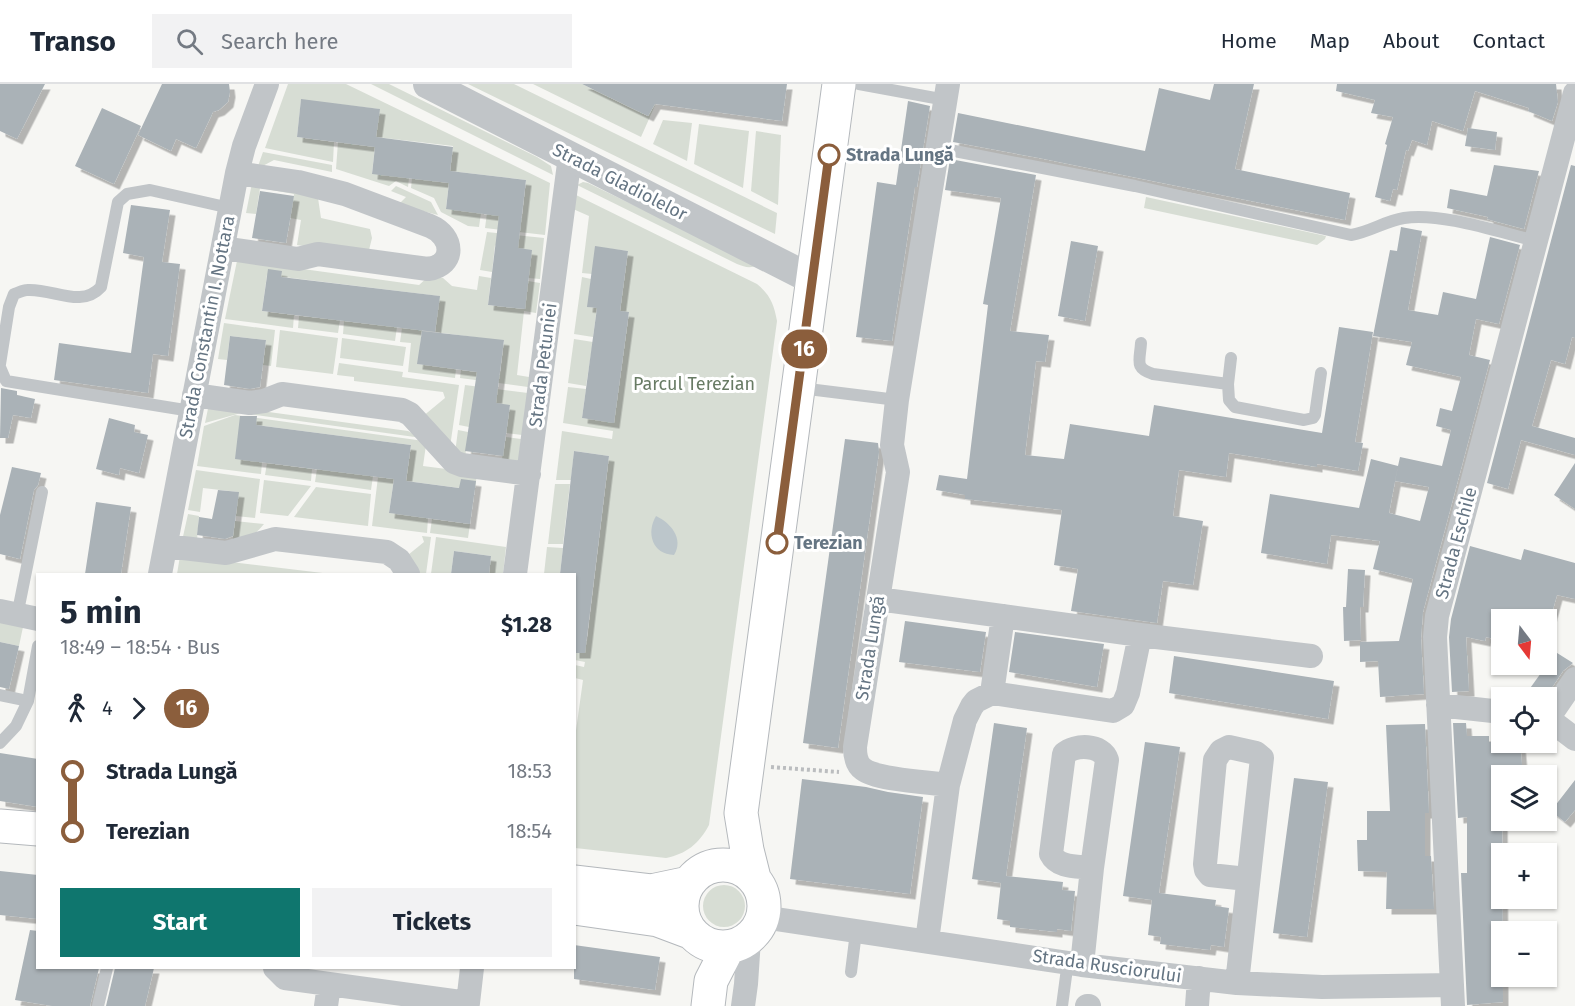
<!DOCTYPE html>
<meta charset="utf-8">
<style>
body{margin:0;font-family:"Fira Sans",sans-serif;background:#f2f2f3;color:#1f2937;height:100vh;display:flex;flex-direction:column;font-size:22px;white-space:nowrap}
*{box-sizing:border-box;margin:0}
p{font-size:20px;color:#747a83}
.icon{flex:none;width:33px;height:33px;fill:none;stroke:currentColor;stroke-width:2;stroke-linecap:round;stroke-linejoin:round}
.map{position:relative;flex:1;overflow:hidden}
.drawer{position:absolute;left:36px;top:489px;width:540px;height:396px;display:flex;flex-direction:column;background:#fff;border-radius:0px;box-shadow:0 2px 4px #0004}
.drawer>*{flex:none}
.badge{padding:0 12px;border-radius:20px;font-size:21px;line-height:39px}
.needle{width:39px;rotate:164deg}
.buttons{position:absolute;left:1491px;top:525px;display:grid;gap:12px}
.buttons a{display:grid;place-items:center;width:66px;height:66px;border-radius:0px;background:#fff;box-shadow:0 2px 4px #0004;font-size:30px}
.map>.badge{position:absolute;translate:-50% -50%;box-shadow:0 0 0 3px #fff}
.legs{display:flex;align-items:center;gap:9px;height:66px;padding:0 24px;font-size:20px}
.legs p{margin-inline-start:auto}
.overview{display:flex;align-items:center;justify-content:space-between;height:102px;padding:0 24px}
h1{font-size:33px;font-weight:700;line-height:45px}
.cta{display:flex;gap:12px;margin-top:auto;padding:12px 24px}
.cta a{flex:1;height:69px;border-radius:0px;background:#0f766e;color:#fff;font-size:24px;font-weight:700;line-height:69px;text-align:center}
.cta a+a{background:#f2f2f3;color:#1f2937}
ul{padding:0 24px;list-style:none}
li{display:flex;align-items:center;gap:21px;height:60px;font-size:22px}
li i{display:grid;place-items:center;width:9px;height:100%;margin:0 8px;background:currentColor}
li i::after{content:'';width:15px;height:15px;margin:-8px;border:4px solid;border-radius:50%;background:#fff}
li p{margin-inline-start:auto}
li:first-child i{background:linear-gradient(#0000 50%,currentColor 0)}
li:last-child i{background:linear-gradient(currentColor 50%,#0000 0)}
header{display:flex;align-items:center;gap:36px;box-sizing:border-box;height:84px;padding:0 30px;background:#fff;border-bottom:2px solid #e0e1e3}
header strong{font-size:28px}
nav{display:flex;gap:33px;margin-inline-start:auto;font-size:21px}
.search{width:420px;height:54px;background:#f2f2f3;display:flex;align-items:center;gap:15px;box-sizing:border-box;padding:0 21px;border-radius:0px;color:#747a83;font-size:22px}
.map>svg:first-child{display:block}
.green{fill:#d7ddd4}
.water{fill:#bcc6cb}
.building{fill:#aab2b7;fill-rule:evenodd;filter:url(#shadow)}
.lines{fill:none;stroke-linecap:round;stroke-linejoin:round}
.primary-casing{stroke:#b4b8bc;stroke-width:35}
.path{stroke:#bbbdbf;stroke-width:4;stroke-dasharray:3 3;stroke-linecap:butt}
.service{stroke:#c1c5c8;stroke-width:12}
.minor{stroke:#c1c5c8;stroke-width:24}
.tertiary{stroke:#c1c5c8;stroke-width:30}
.primary{stroke:#fff;stroke-width:33}
.line-1-casing{stroke:#fff;stroke-width:14}
.line-1{stroke:#8b5e3c;stroke-width:9}
.stop-1-dot{fill:#fff;stroke:#8b5e3c;stroke-width:3}
.labels{text-anchor:middle;stroke-width:6;stroke-linejoin:round;paint-order:stroke}
.stop-label{font-size:18px;font-weight:bold;fill:#657583;stroke:#fff;text-anchor:start}
.street-label{font-size:18px;fill:#657583;stroke:#fff}
.park-label{font-size:18px;fill:#687b64;stroke:#fff}
</style>
<header>
<strong>Transo</strong>
<div class="search"><svg class="icon" aria-label="search" viewBox="0 0 24 24"><circle cx="10" cy="10" r="6"/><path d="M15 15l6 6"/></svg>Search here</div>
<nav><a>Home</a><a>Map</a><a>About</a><a>Contact</a></nav>
</header>
<div class="map">
<svg width="1575" height="922" viewBox="0 0 1575 922">
<defs>
<filter id="shadow"><feDropShadow dx="5.5" dy="5.5" stdDeviation="0" flood-color="#0004"/></filter>
</defs>
<rect width="100%" height="100%" fill="#f6f6f3"/>
<path class="green" d="M 288,0 L 346,0 L 550,99 L 545,151 L 485,144 L 487,129 L 522,134 L 526,96 L 450,87 L 453,62 L 376,53 L 379,25 L 301,16 L 297,53 L 334,58 L 333,78 L 265,64 Z
M 371,0 L 389,0 L 537,73 L 551,82 L 553,91 Z
M 468,0 L 514,0 L 777,129 L 775,150 Z
M 533,0 L 582,0 L 648,32 L 657,17 L 641,53 Z
M 663,36 L 692,39 L 687,77 L 653,60 Z
M 699,40 L 749,47 L 743,104 L 694,80 Z
M 756,47 L 781,51 L 778,121 L 751,107 Z
M 338,58 L 375,63 L 372,89 L 409,94 L 408,103 L 396,97 L 389,102 L 336,85 Z
M 263,68 L 332,81 L 332,88 L 274,76 L 257,85 Z
M 412,94 L 449,99 L 446,124 L 481,129 L 479,143 L 468,142 L 441,128 L 434,114 L 411,104 Z
M 583,98 L 588,99 L 757,181 C 750,185 745,183 737,180 L 577,101 Z
M 252,99 L 318,114 L 321,134 L 370,145 L 372,154 L 369,166 L 361,171 L 297,161 L 301,136 L 290,134 L 294,110 L 260,104 L 256,130 L 246,129 Z
M 396,102 L 431,118 L 438,131 L 391,119 L 401,118 L 406,113 L 391,107 Z
M 574,110 L 757,200 C 770,211 774,220 777,237 L 709,741 C 699,760 686,770 666,774 L 575,764 L 574,661 L 583,596 L 575,594 L 575,581 L 584,583 L 585,578 L 575,576 L 575,556 L 587,557 L 609,372 L 574,367 L 571,396 L 556,396 L 562,347 L 612,355 L 613,347 L 563,339 L 568,303 L 586,305 L 582,334 L 614,338 L 629,229 L 620,227 L 628,167 L 596,163 L 592,190 L 582,189 L 589,132 L 573,125 Z
M 1146,113 L 1326,152 L 1325,155 L 1317,161 L 1144,124 Z
M 487,148 L 544,154 L 540,195 L 528,194 L 495,161 L 492,188 L 480,186 Z
M 238,172 L 303,185 L 419,201 L 429,192 L 443,194 L 452,202 L 477,206 L 479,192 L 491,194 L 488,221 L 524,225 L 528,197 L 540,199 L 536,229 L 524,227 L 517,291 L 529,293 L 528,303 L 460,294 L 461,286 L 500,291 L 504,257 L 435,248 L 439,212 L 267,191 L 262,227 L 294,231 L 293,244 L 225,235 Z
M 582,193 L 591,195 L 588,223 L 597,224 L 593,253 L 574,250 Z
M 299,232 L 340,236 L 338,249 L 298,244 Z
M 344,237 L 397,243 L 395,257 L 343,250 Z
M 224,239 L 275,246 L 271,282 L 263,281 L 266,256 L 230,252 L 227,276 L 218,275 Z
M 402,244 L 422,246 L 418,280 L 456,285 L 455,294 L 408,288 L 411,259 L 400,258 Z
M 280,246 L 338,254 L 333,290 L 276,283 Z
M 342,254 L 406,263 L 403,282 L 340,274 Z
M 574,255 L 593,258 L 586,302 L 568,299 Z
M 339,279 L 403,288 L 402,293 L 459,301 L 450,363 L 422,333 L 445,314 L 443,308 L 354,297 L 354,293 L 337,291 Z
M 465,301 L 528,309 L 522,351 L 506,349 L 510,321 L 469,343 L 459,341 Z
M 209,320 L 408,347 L 422,354 L 241,329 L 205,339 Z
M 235,331 L 424,357 L 426,361 L 423,382 L 477,389 L 475,406 L 406,397 L 411,361 L 240,339 L 262,378 L 261,390 L 197,382 L 204,342 Z
M 458,346 L 468,348 L 465,375 L 501,380 L 506,353 L 521,355 L 518,383 L 462,375 L 455,369 Z
M 267,379 L 312,385 L 311,397 L 265,391 Z
M 317,385 L 373,392 L 371,406 L 315,398 Z
M 196,386 L 260,395 L 255,434 L 236,432 L 238,408 L 203,404 L 200,428 L 188,426 Z
M 378,393 L 394,395 L 389,429 L 428,434 L 427,449 L 372,442 Z
M 264,396 L 311,402 L 288,432 L 260,429 Z
M 555,400 L 570,400 L 563,460 L 548,460 Z
M 316,403 L 371,410 L 368,442 L 294,433 Z
M 188,430 L 199,432 L 197,456 L 232,460 L 235,437 L 264,440 C 237,472 219,462 182,457 Z
M 432,435 L 470,440 L 468,454 L 430,449 Z
M 422,452 L 431,453 L 426,490 L 416,490 L 408,471 L 424,458 Z
M 436,453 L 506,463 L 503,490 L 489,490 L 491,472 L 454,467 L 451,490 L 431,490 Z
M 547,463 L 563,464 L 560,490 L 544,490 Z
M 180,472 L 331,490 L 177,490 Z
M 0,538 L 23,543 L 19,562 L 0,558 Z
M703 822a21 21 0 1 1 42 0a21 21 0 1 1-42 0Z"/>
<path class="water" d="M 656,432 C 671,439 684,455 674,471 C 652,470 646,449 656,432 Z"/>
<path class="building" d="M 0,0 L 45,0 L 17,55 L 0,47 Z
M 162,0 L 229,0 L 230,8 L 228,18 L 219,26 L 213,28 L 196,64 L 176,55 L 171,67 L 138,51 Z
M 582,0 L 787,0 L 782,37 L 655,20 L 648,32 Z
M 1214,0 L 1254,0 L 1235,85 L 1350,109 L 1345,136 L 1039,74 L 953,58 L 958,29 L 1145,67 L 1159,4 L 1210,16 Z
M 1337,0 L 1556,0 L 1558,18 L 1552,37 L 1528,27 L 1529,24 L 1475,7 L 1463,47 L 1432,37 L 1427,61 L 1412,56 L 1408,67 L 1406,66 L 1397,106 L 1393,105 L 1390,117 L 1375,113 L 1387,61 L 1385,60 L 1393,33 L 1371,29 L 1375,16 L 1336,7 Z
M 301,15 L 380,25 L 376,53 L 453,63 L 450,87 L 526,96 L 518,164 L 532,166 L 525,225 L 488,221 L 499,132 L 446,125 L 449,99 L 372,90 L 375,63 L 297,53 Z
M 908,17 L 930,22 L 917,103 L 915,103 L 892,257 L 856,253 L 877,98 L 896,101 Z
M 102,24 L 141,42 L 114,100 L 75,82 Z
M 1468,44 L 1497,48 L 1495,66 L 1465,62 Z
M 950,75 L 1036,91 L 1010,247 L 1049,251 L 1045,278 L 1036,277 L 1025,371 L 1064,375 L 1070,340 L 1149,352 L 1154,321 L 1322,349 L 1339,243 L 1373,248 L 1355,358 L 1363,359 L 1358,387 L 1317,380 L 1317,383 L 1229,369 L 1226,393 L 1179,386 L 1173,432 L 1203,437 L 1193,501 L 1163,497 L 1157,539 L 1071,527 L 1078,485 L 1054,481 L 1062,426 L 965,415 L 965,411 L 936,406 L 939,391 L 967,395 L 988,221 L 983,220 L 1001,114 L 945,106 Z
M 1494,81 L 1539,87 L 1524,145 L 1494,137 L 1487,135 L 1488,133 L 1447,124 L 1450,105 L 1487,112 Z
M 1571,81 L 1575,82 L 1575,254 L 1572,253 L 1565,280 L 1551,276 L 1532,342 L 1575,354 L 1575,371 L 1521,356 L 1508,405 L 1487,399 Z
M 260,107 L 294,112 L 286,159 L 252,154 Z
M 131,121 L 170,126 L 162,178 L 180,180 L 168,272 L 153,270 L 148,309 L 54,296 L 59,259 L 131,269 L 144,173 L 123,169 Z
M 1401,143 L 1422,147 L 1408,226 L 1438,231 L 1443,208 L 1476,215 L 1490,153 L 1520,161 L 1499,240 L 1476,235 L 1469,271 L 1490,276 L 1423,528 L 1421,554 L 1424,610 L 1380,613 L 1378,577 L 1360,578 L 1360,558 L 1399,557 L 1413,495 L 1373,485 L 1380,457 L 1331,451 L 1327,480 L 1261,469 L 1270,410 L 1359,424 L 1371,375 L 1398,382 L 1400,373 L 1442,382 L 1451,346 L 1436,342 L 1440,324 L 1452,327 L 1461,293 L 1406,281 L 1412,258 L 1373,252 L 1390,166 L 1397,167 ZM 1398,382 L 1395,397 L 1429,403 L 1420,437 L 1389,429 Z
M 1071,157 L 1098,162 L 1085,237 L 1058,232 Z
M 595,162 L 628,167 L 620,227 L 629,228 L 614,339 L 582,334 L 597,224 L 587,223 Z
M 268,185 L 282,187 L 281,193 L 440,212 L 435,248 L 262,227 Z
M 422,247 L 504,256 L 496,319 L 510,321 L 503,372 L 465,367 L 477,288 L 417,280 Z
M 230,252 L 266,256 L 260,303 L 250,305 L 224,301 Z
M 1,304 L 17,307 L 17,311 L 35,315 L 31,334 L 13,331 L 8,354 L 0,354 Z
M 240,332 L 257,332 L 256,341 L 411,361 L 406,397 L 459,404 L 461,395 L 476,397 L 470,440 L 389,429 L 394,395 L 235,375 Z
M 109,334 L 135,341 L 134,348 L 148,351 L 139,389 L 120,384 L 119,391 L 96,385 Z
M 845,355 L 878,359 L 879,368 L 838,664 L 803,659 Z
M 574,367 L 609,372 L 585,569 L 574,569 L 574,490 L 560,490 Z
M 1575,379 L 1575,425 L 1554,411 Z
M 12,383 L 41,389 L 38,401 L 34,406 L 20,475 L 0,470 L 0,431 Z
M 218,406 L 239,408 L 233,452 L 225,455 L 197,451 L 199,433 L 212,435 Z
M 96,418 L 131,423 L 121,490 L 85,490 Z
M 1470,462 L 1521,476 L 1524,465 L 1575,479 L 1575,515 L 1557,511 L 1550,536 L 1502,536 L 1502,557 L 1486,553 L 1485,557 L 1466,553 L 1469,607 L 1452,608 L 1449,553 L 1451,535 Z
M 454,467 L 491,472 L 489,490 L 451,490 Z
M 1348,485 L 1365,486 L 1363,523 L 1360,523 L 1361,556 L 1344,557 L 1343,523 L 1346,523 Z
M 905,537 L 986,548 L 980,588 L 899,578 Z
M 1015,548 L 1104,560 L 1097,603 L 1009,588 Z
M 0,558 L 19,562 L 9,605 L 0,603 Z
M 1546,562 L 1573,579 L 1563,587 L 1545,614 L 1523,614 L 1546,582 Z
M 1174,572 L 1334,597 L 1328,635 L 1169,609 Z
M 994,639 L 1027,644 L 1006,792 L 1063,798 L 1062,806 L 1075,807 L 1071,847 L 1057,845 L 1057,848 L 1010,843 L 1010,837 L 997,835 L 1001,799 L 972,795 Z
M 1453,639 L 1466,639 L 1467,652 L 1489,652 L 1489,658 L 1520,658 L 1523,692 L 1502,692 L 1503,918 L 1467,921 L 1461,789 L 1467,789 L 1467,733 L 1458,734 Z
M 1425,640 L 1429,729 L 1425,729 L 1425,772 L 1431,772 L 1434,825 L 1386,825 L 1387,788 L 1358,787 L 1357,756 L 1367,756 L 1367,727 L 1390,727 L 1386,641 Z
M 1145,658 L 1180,663 L 1159,809 L 1216,816 L 1215,822 L 1229,824 L 1224,863 L 1211,861 L 1210,866 L 1160,860 L 1161,853 L 1148,851 L 1152,816 L 1123,812 Z
M 0,669 L 38,675 L 38,723 L 0,717 Z
M 1294,694 L 1328,698 L 1307,853 L 1273,849 Z
M 802,695 L 866,703 L 888,708 L 923,713 L 910,810 L 790,795 Z
M 1575,696 L 1575,726 L 1565,738 L 1551,727 Z
M 0,787 L 38,791 L 38,835 L 0,831 Z
M 30,846 L 38,847 L 38,884 L 99,884 L 90,922 L 52,922 L 15,916 Z
M 574,861 L 660,873 L 655,906 L 574,895 Z
M 115,884 L 154,884 L 145,922 L 106,922 Z"/>
<g class="lines">
<defs>
<path id="primary" d="M 0,742 L 38,745
M682 822a41 41 0 1 1 82 0a41 41 0 1 1-82 0Z
M 754,794 L 747,766 L 741,729 L 839,0
M 574,798 L 651,807 L 689,799
M 574,824 L 658,836 L 690,848
M 708,922 L 711,897 L 728,864"/>
</defs>
<use href="#primary" class="primary-casing"/>
<path class="path" d="M 771,683 L 839,688"/>
<path class="service" d="M 859,0 L 946,16
M 939,64 L 1135,102 L 1351,151 C 1370,148 1385,137 1404,134 C 1440,128 1499,148 1536,157
M 1141,259 C 1140,277 1134,284 1153,290 L 1228,300 L 1231,274
M 0,280 L 9,223 L 14,210 C 18,209 23,206 27,206 C 53,204 81,225 101,203 L 118,118 L 127,110 L 150,106 L 230,124
M 0,283 L 6,297 L 191,327
M 1228,300 L 1229,316 L 1235,323 L 1304,336 L 1313,334 L 1315,331 L 1321,289
M 800,304 L 897,316
M 17,532 L 42,408
M 0,611 L 28,617
M 0,659 L 16,642 L 28,617 L 38,562
M 851,888 L 856,848
M 98,922 L 107,884
M 1062,922 L 1068,877"/>
<path class="minor" d="M 223,164 L 298,175 L 318,170 L 428,185 C 456,181 454,152 430,142 L 345,110 L 298,98 L 237,89
M 194,311 L 250,319 L 264,317 L 282,310 L 402,326 L 410,330 L 454,378 L 462,381 L 529,390
M 166,462 L 226,469 L 275,455 L 387,468 L 399,476 L 408,490
M 160,490 L 237,89 L 244,62 L 267,0
M 515,490 L 570,72
M 878,515 L 1140,551 L 1311,572
M 0,527 L 38,535
M 992,609 L 1003,532
M 1438,621 L 1502,628
M 1546,633 L 1575,655
M 1549,633 L 1575,595
M 948,701 C 929,698 877,696 863,685 C 856,680 855,671 855,663 L 898,388 L 892,361 L 897,316 L 948,0
M 763,833 L 1082,881 L 1237,899 L 1322,903 L 1452,901
M 927,857 L 948,701 L 965,636 L 972,622 L 976,617 L 992,609 L 1113,627 L 1123,621 L 1128,609 L 1140,551
M 1082,881 L 1092,784 L 1107,676 C 1102,660 1075,660 1064,670 L 1051,770 C 1058,784 1077,782 1092,784
M 275,884 L 285,894 L 468,919 L 472,884
M 1237,899 L 1262,674 L 1256,669 L 1229,663 L 1221,667 L 1215,676 L 1205,780 L 1206,786 L 1210,791 L 1247,795
M 326,922 L 329,901
M 743,922 L 746,900 L 749,855
M 1087,922 L 1089,922
M 1197,922 L 1199,894
M 1453,922 L 1435,553 L 1437,532 L 1575,9"/>
<path class="tertiary" d="M 428,0 L 813,196"/>
<use href="#primary" class="primary"/>
</g>
<g class="lines">
<defs>
<path id="line-1" d="M 777,459 L 829,71"/>
</defs>
<use href="#line-1" class="line-1-casing"/>
<use href="#line-1" class="line-1"/>
</g>
<g class="stop-1-dot">
<circle cx="829" cy="71" r="10"/>
<circle cx="777" cy="459" r="10"/>
</g>
<g class="labels">
<g class="stop-label">
<text x="846" y="77">Strada Lungă</text>
<text x="794" y="465">Terezian</text>
</g>
<g class="street-label">
<text transform="translate(620 98) rotate(27)" y="6">Strada Gladiolelor</text>
<text transform="translate(207 243) rotate(-79)" y="6">Strada Constantin I. Nottara</text>
<text transform="translate(543 281) rotate(-83)" y="6">Strada Petuniei</text>
<text transform="translate(1456 459) rotate(-75)" y="6">Strada Eschile</text>
<text transform="translate(870 564) rotate(-81)" y="6">Strada Lungă</text>
<text transform="translate(1107 882) rotate(8)" y="6">Strada Rusciorului</text>
</g>
<g class="park-label">
<text x="694" y="306">Parcul Terezian</text>
</g>
</g>
</svg>
<div class="buttons">
<a><svg class="needle" viewBox="-14 -14 28 28"><path d="M0-13l5 13h-10z" fill="#e53935"/><path d="M0 13l5-13h-10z" fill="#747a83"/></svg></a>
<a><svg class="icon" aria-label="locate" viewBox="0 0 24 24"><circle cx="12" cy="12" r="6"/><path d="M12 2v4M12 18v4M2 12h4M18 12h4"/></svg></a>
<a><svg class="icon" aria-label="layers" viewBox="0 0 24 24"><path d="M12 4l9 5-9 5-9-5zM3 14l9 5 9-5"/></svg></a>
<a>+</a>
<a>−</a>
</div>
<b class="badge" style="left:804px;top:265px;background:#8b5e3c;color:#fff">16</b>
<section class="drawer">
<div class="overview"><div><h1>5 min</h1><p>18:49 – 18:54 · Bus</p></div><b>$1.28</b></div>
<div class="legs"><svg class="icon" aria-label="walk" viewBox="0 0 24 24"><circle cx="13" cy="4" r="2"/><path d="M13 8l-2 6 4 7M11 14l-3 7M7 12l3-4h3l4 4"/></svg>4<svg class="icon" aria-label="forward" viewBox="0 0 24 24"><path d="M9 5l7 7-7 7"/></svg><b class="badge" style="background:#8b5e3c;color:#fff">16</b></div>
<ul>
<li><i style="color:#8b5e3c"></i><b>Strada Lungă</b><p>18:53</p></li>
<li><i style="color:#8b5e3c"></i><b>Terezian</b><p>18:54</p></li>
</ul>
<div class="cta"><a>Start</a><a>Tickets</a></div>
</section>
</div>
